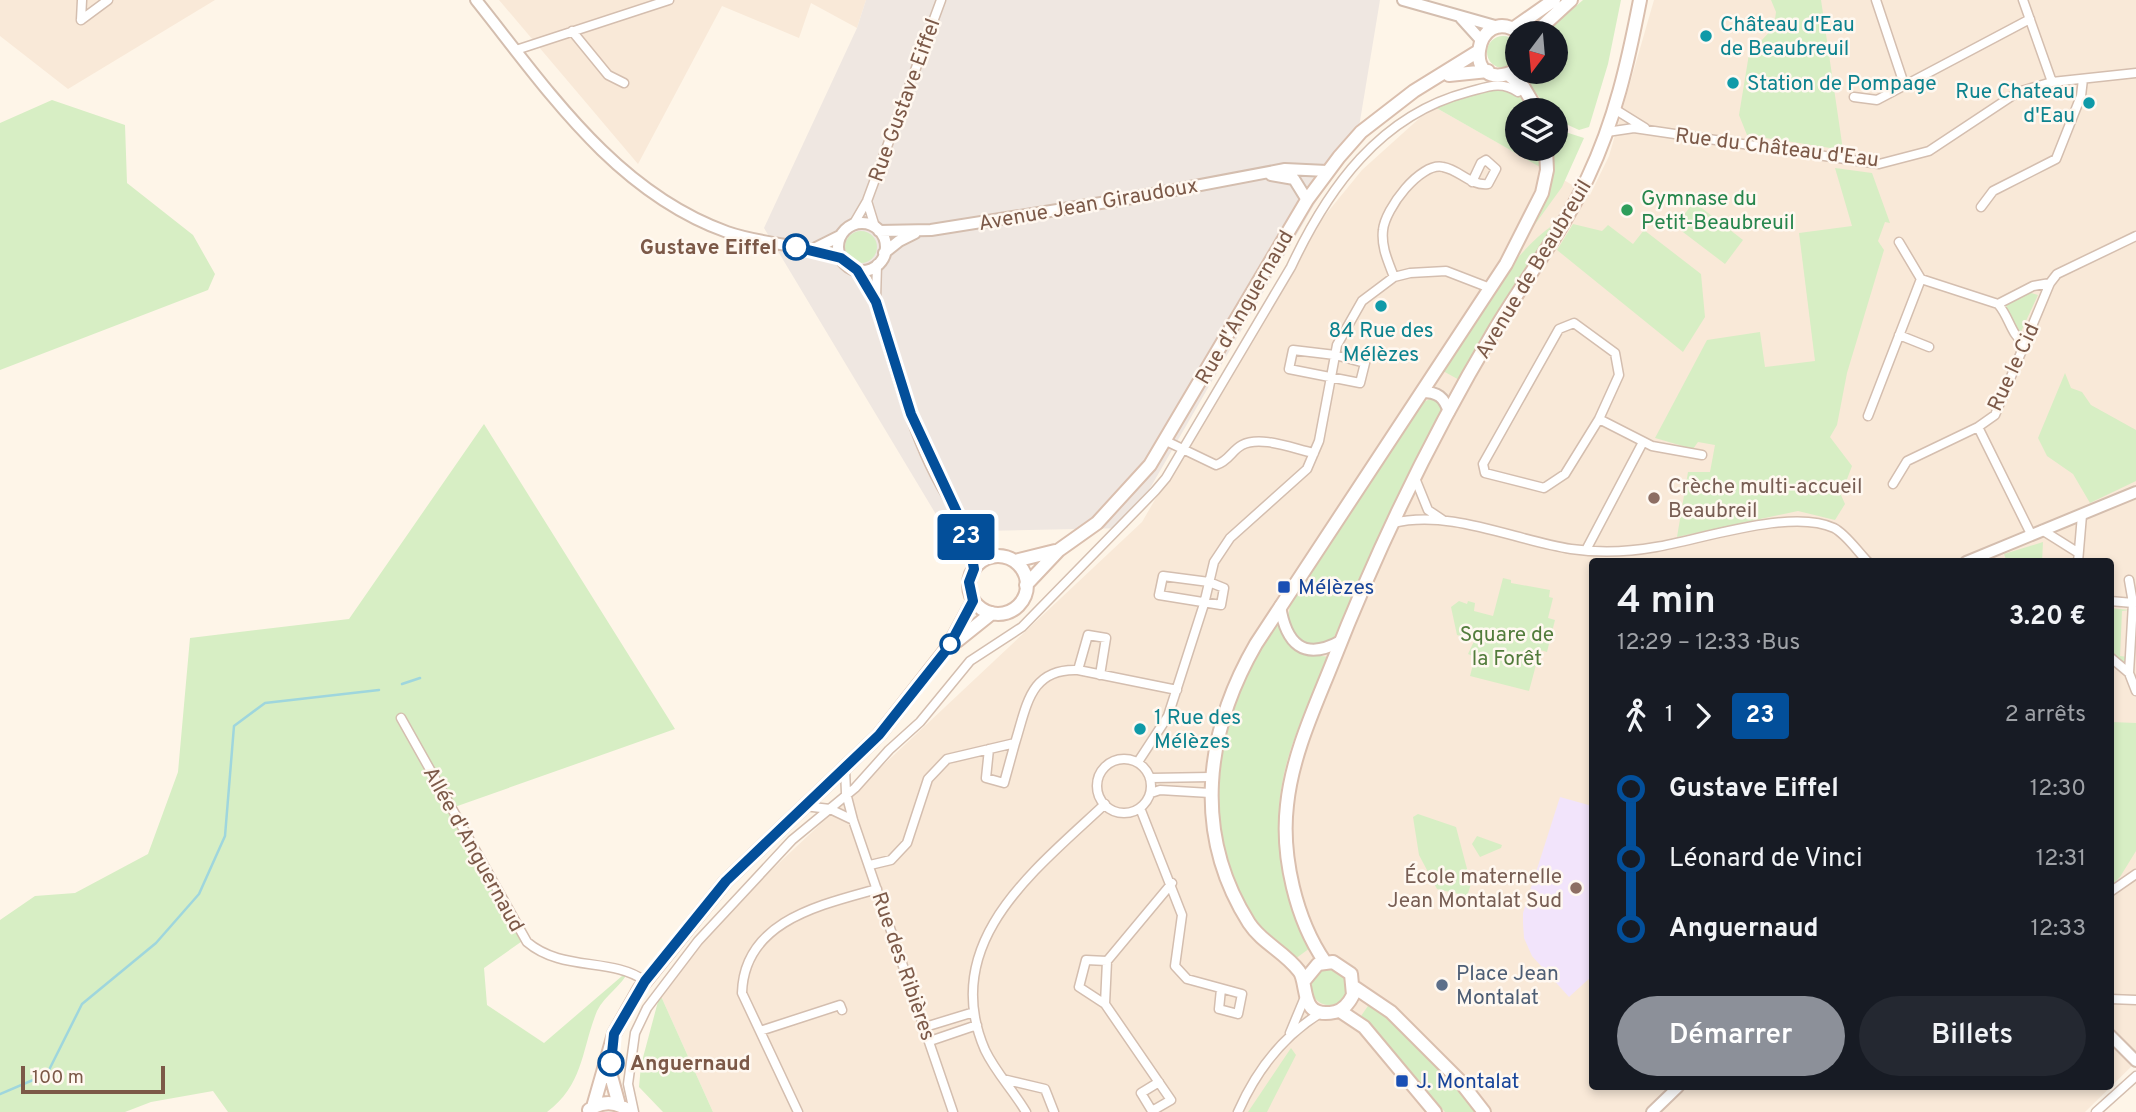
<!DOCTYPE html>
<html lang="fr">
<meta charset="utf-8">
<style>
body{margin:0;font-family:Overpass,sans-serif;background:#242831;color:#f1f3f6;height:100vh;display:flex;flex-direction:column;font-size:26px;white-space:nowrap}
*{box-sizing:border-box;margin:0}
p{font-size:23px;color:#9ea1a6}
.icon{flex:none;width:38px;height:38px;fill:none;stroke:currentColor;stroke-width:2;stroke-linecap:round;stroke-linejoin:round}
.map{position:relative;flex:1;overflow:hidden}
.panel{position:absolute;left:1589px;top:558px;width:525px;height:532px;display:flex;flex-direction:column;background:#171b24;border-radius:7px;box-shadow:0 4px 10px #0003}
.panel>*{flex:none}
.badge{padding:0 14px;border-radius:5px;font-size:24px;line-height:46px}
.needle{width:46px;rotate:196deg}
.buttons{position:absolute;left:1505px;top:21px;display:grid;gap:14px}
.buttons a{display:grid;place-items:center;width:63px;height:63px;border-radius:50%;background:#171b24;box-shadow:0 4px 10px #0003;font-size:35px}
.scale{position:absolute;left:21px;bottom:18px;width:144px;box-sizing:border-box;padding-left:7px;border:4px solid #7c5948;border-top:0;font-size:19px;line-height:24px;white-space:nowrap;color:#7c5948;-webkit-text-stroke:5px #fff8f0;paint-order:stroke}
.map>.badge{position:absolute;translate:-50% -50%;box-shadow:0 0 0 4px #fff}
.legs{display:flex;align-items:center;gap:10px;height:77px;padding:0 28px;font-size:23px}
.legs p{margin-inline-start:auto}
.head{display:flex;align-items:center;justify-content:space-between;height:119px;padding:0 28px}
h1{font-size:38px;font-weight:600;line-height:52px}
.button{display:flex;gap:14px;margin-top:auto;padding:14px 28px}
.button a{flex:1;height:80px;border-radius:42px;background:#8c9099;color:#fff;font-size:28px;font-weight:600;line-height:80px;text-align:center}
.button a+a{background:#242831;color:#f1f3f6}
ul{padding:0 28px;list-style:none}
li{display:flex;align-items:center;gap:24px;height:70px;font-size:26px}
li i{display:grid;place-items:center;width:10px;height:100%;margin:0 9px;background:currentColor}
li i::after{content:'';width:18px;height:18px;margin:-9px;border:5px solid;border-radius:50%;background:#171b24}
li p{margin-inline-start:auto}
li:first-child i{background:linear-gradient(#0000 50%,currentColor 0)}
li:last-child i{background:linear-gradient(currentColor 50%,#0000 0)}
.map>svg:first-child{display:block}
.residential{fill:#f9e9d8;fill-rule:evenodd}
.industrial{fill:#efe7e1}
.education{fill:#f2e4fb}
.green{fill:#d7eec4}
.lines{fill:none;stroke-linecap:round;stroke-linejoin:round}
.stream{stroke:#9fd6dd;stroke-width:2.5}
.minor-casing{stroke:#d4beaf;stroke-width:11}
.tertiary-casing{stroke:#d4beaf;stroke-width:14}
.secondary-casing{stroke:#dabfae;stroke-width:16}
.minor{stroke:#fff;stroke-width:8}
.tertiary{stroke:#fff;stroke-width:10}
.secondary{stroke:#fff;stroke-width:12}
.line-1-casing{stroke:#fff;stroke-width:16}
.line-1{stroke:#034f9a;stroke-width:10}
.culture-dot{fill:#0f9aa8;stroke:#fff8f0;stroke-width:2.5}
.leisure-dot{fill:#2e9e5b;stroke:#fff8f0;stroke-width:2.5}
.stop-1-dot{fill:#fff;stroke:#034f9a;stroke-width:3.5}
.education-dot{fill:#8d6e63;stroke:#fff8f0;stroke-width:2.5}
.transit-dot{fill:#1a4fb4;stroke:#fff8f0;stroke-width:2.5}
.service-dot{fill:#5c6f8a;stroke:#fff8f0;stroke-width:2.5}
.labels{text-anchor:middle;stroke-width:5;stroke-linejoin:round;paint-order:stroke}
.culture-label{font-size:21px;fill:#0d838f;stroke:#fff8f0;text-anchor:start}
.street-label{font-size:21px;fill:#7c5948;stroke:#fff8f0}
.leisure-label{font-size:21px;fill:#27864d;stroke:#fff8f0;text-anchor:start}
.stop-label{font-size:21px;font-weight:bold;fill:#7c5948;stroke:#fff8f0;text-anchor:end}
.education-label{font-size:21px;fill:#785e54;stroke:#fff8f0;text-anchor:start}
.transit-label{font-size:21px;fill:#164399;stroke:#fff8f0;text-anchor:start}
.park-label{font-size:21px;fill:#527c3c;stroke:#fff8f0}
.service-label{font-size:21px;fill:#4e5e75;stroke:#fff8f0;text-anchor:start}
</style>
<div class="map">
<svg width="2136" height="1112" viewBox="0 0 2136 1112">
<rect width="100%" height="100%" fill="#fef5e8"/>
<path class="residential" d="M 0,0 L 215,0 L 68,89 L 0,36 Z
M 499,0 L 866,0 L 857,28 L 811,3 L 799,38 L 722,6 L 638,164 Z
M 1654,0 L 2136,0 L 2136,1062 L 2085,1112 L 713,1112 L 660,994 L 714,924 L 1142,522 L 1309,235 L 1362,170 L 1433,106 L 1590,195 L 1609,156 ZM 1592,562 L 2110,562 L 2110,1087 L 1592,1087 Z"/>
<path class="industrial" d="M 866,0 L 1380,0 L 1359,127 L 1127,528 L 982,531 L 958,551 L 764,228 L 857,28 Z"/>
<path class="education" d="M 1560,797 L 1592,806 L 1592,976 L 1569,997 L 1532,956 L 1524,938 L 1523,923 L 1523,913 Z"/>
<path class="green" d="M 1583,0 L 1621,0 L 1608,64 L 1589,127 L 1579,130 L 1557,120 L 1556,110 L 1549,110 L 1529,84 L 1537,72 L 1556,72 L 1556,33 L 1545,33 Z
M 1771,0 L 1821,0 L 1843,150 L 1747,135 L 1739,115 L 1749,54 L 1774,27 L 1776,12 Z
M1487 52a16 16 0 1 1 32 0a16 16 0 1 1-32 0Z
M 1499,87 C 1515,89 1523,97 1531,110 L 1517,110 L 1517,149 L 1540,149 L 1540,167 L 1433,106 Z
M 52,100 L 125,125 L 127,183 L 193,235 L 215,274 L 208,290 L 0,370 L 0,123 Z
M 1556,129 L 1584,138 L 1562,187 L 1523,241 L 1550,149 L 1556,149 Z
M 1835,168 L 1872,173 L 1890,223 L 1885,222 L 1878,241 L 1884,250 L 1847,373 L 1837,425 L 1830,437 L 1852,466 L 1841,495 L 1845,504 L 1835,520 L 1798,511 L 1677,537 L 1688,472 L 1710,472 L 1715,445 L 1698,442 L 1693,449 L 1655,438 L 1707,340 L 1760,332 L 1765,367 L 1815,361 L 1799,233 L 1852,226 Z
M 1694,202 L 1743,240 L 1725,264 L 1675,226 Z
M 1573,224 L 1602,231 L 1608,225 L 1633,244 L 1644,230 L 1701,274 L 1705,317 L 1683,352 L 1557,250 Z
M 1553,225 L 1463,382 L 1443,371 C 1475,321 1504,260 1553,225 Z
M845 247a16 16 0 1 1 32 0a16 16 0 1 1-32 0Z
M 2031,293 L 2038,295 L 2019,336 L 2014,332 L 2006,306 L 2016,297 Z
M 2065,373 L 2071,388 L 2082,392 L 2091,405 L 2136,430 L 2136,481 L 2090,503 L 2073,474 L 2047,456 L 2038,438 Z
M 1435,397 L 1443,406 L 1443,413 L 1332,641 L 1315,646 L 1299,641 L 1287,624 L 1291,600 L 1421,403 Z
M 484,424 L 675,729 L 449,809 L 528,937 L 484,968 L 487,1005 L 544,1043 L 629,970 C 622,986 605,995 597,1011 C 581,1051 584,1084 547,1112 L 228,1112 L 213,1091 L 151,1102 L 125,1112 L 0,1112 L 0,920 L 35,896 L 75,893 L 148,854 L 178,772 L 190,638 L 349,619 Z
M 2043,542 L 2042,562 L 2007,562 L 2004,554 Z
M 1503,578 L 1511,580 L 1511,583 L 1550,590 L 1549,597 L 1553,598 L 1548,618 L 1555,620 L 1547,652 L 1540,650 L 1529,691 L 1470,676 L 1475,657 L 1468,654 L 1475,639 L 1457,635 L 1451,607 L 1459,601 L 1467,604 L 1468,601 L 1475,603 L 1474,611 L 1493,616 Z
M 2110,608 L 2130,610 L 2122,611 L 2120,656 L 2128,657 L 2123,662 L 2111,652 Z
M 1279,620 C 1285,647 1303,653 1328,657 C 1312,698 1289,741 1282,784 C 1272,836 1286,902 1310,948 L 1295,959 C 1281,948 1265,937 1255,922 C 1219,870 1206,780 1227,720 C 1240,684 1257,652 1279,620 Z
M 2111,722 L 2136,723 L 2136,851 L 2120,877 L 2111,886 Z
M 1418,814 L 1456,827 L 1471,884 L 1467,896 L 1437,889 L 1419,855 L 1413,817 Z
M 1477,836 L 1502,845 L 1501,848 L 1480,857 L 1472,844 Z
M1311 987a18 18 0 1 1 36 0a18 18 0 1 1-36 0Z
M 660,994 L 713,1112 L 663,1112 L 639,1087 L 641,1065 Z
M 1370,1003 L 1386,1014 L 1478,1112 L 1445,1112 L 1361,1016 Z
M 1291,1048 L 1296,1055 L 1267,1112 L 1248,1112 Z"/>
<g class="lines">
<path class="stream" d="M 402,684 L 420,678
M 0,1094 L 47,1074 L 82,1004 L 156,943 L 199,894 L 225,836 L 234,726 L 265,703 L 379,690"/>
<defs>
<path id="minor" d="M 1876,0 L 1904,84
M 2023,0 L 2052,82
M 81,20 L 108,0
M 81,20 L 82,0
M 572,31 L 608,75 L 624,83
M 516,50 L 669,0
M 1854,97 L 1877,100 L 2030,19
M 1616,110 L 1645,128
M 1607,132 L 1634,128 L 1879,164 L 1929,151 L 2018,92 L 2052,82 L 2136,73
M 867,201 L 875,227
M 1981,207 L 1993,191 L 2056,159 L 2081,96 L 2083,79
M 853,225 L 867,201 L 941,0
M 1899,242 L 1921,279
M 857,270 C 876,299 880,322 890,354 C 911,425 938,508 997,556
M 1394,277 C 1388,261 1381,247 1383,230 C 1385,209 1420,162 1443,167 C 1460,170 1470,186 1488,184 L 1496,169 L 1486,160 L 1481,163 L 1472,182
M 876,299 L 877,264
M 1998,304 C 2010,318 2010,333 2025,345
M 1899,335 L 1929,347
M 1293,350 L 1335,355 L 1365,363 L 1360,383 L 1289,369 Z
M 1868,416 L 1921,279 L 1998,304 L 2033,286 L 2050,283
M 1599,419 L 1619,375 L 1615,353 L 1574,323 L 1559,329 L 1483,464 L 1485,473 L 1544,488 L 1565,474 L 1599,419 L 1652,446 L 1702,455
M 1166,441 L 1216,465 C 1229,461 1231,451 1242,445 C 1261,435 1294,449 1314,453
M 1415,478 L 1428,510 L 1443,520
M 1893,484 L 1907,461 L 1978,427
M 1393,523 C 1450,509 1514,540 1571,549 C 1599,553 1628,552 1656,547 C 1703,539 1792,508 1834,528 C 1846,534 1858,552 1868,562
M 963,527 L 974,569
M 2042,530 L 2077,552
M 2031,534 L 1978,427 L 1995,415 L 2050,283 L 2057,274 L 2136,236
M 1586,550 L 1643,442
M 2078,562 L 2082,515
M 1163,576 L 1209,582 L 1224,588 L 1221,605 L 1159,595 Z
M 2129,580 L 2133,603 L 2129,673
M 2110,601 L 2133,603
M 2110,657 L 2129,673 L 2136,691
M 1078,670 L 1088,635 L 1106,638 L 1100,675
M 401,718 L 527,942 C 562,972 612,957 645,981
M 989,749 L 986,778 L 1004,783 L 1015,743
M1097 786a27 27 0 1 1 54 0a27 27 0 1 1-54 0Z
M 1138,762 L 1168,716 L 1204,604 L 1214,562 L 1230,538 L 1307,469 L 1319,441 L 1337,345 L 1362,301 L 1394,277 L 1410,273 L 1446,271 L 1490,288
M 845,769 L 846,793 L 853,820 L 953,1112
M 1151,778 L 1211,777
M 1151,793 L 1160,790 L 1210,793
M 804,806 L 830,809 L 853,820
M 1140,808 L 1182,915 L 1175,966 L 1187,979 L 1242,994 L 1238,1014 L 1219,1009 L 1221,989
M 870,865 L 891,860 L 907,843 L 928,779 L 947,759 L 1015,743 C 1027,705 1030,668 1078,670 L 1177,690
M 2110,892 L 2136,874
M 2110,999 L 2136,1000
M 1105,1004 L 1079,987 L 1086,960 L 1107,961
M 925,1027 L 974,1012
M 760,1031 L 840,1005 L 842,1010
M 1290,1033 L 1305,997
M 930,1041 L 977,1025
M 1007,1080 L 1045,1089 L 1054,1112
M 1159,1082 L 1141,1093 L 1152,1111 L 1171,1100 L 1105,1004 L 1107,961 L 1172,883
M 634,1112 L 628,1084 L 635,1033 L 647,1008 L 698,941 L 792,840 L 855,788 L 889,750 L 920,722 L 970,661 L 1022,627 L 1155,491 L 1166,478 L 1291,267 C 1328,188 1380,115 1468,92 C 1487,87 1501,80 1518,92 L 1525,86
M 798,1112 L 742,993 C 744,921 820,905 877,889
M 1026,1112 C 1013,1090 996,1073 985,1050 C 938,942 1036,869 1105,804
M 1238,1112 C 1256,1071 1284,1035 1322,1012
M 2096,1112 L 2136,1076"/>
<path id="tertiary" d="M 476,0 C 547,89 615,192 727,232 C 764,245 804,244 841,258
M 1403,0 L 1495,26
M 1461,18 L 1480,39
M 1271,175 L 1294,179 L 1307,200
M838 247a24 24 0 1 1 48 0a24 24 0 1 1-48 0Z
M 879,231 L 931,230 L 1132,198 L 1285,169 L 1327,171
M 814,249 L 840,236
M 884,253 L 899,241 L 915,233
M 1422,392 C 1438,392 1444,397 1449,412
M 1966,562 L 2136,492
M 1280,606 C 1286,643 1303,662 1341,641
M 2110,1035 L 2136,1061
M 1652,1112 L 1678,1087"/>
<path id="secondary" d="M 1514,28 L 1554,0
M 1535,33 L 1571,0
M 1517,70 C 1458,99 1474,0 1520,33
M 1508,74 L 1524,88 L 1537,110
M 1449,75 L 1488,71
M969 585a29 29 0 1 1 58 0a29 29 0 1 1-58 0Z
M 1015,561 L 1055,551
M 1026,585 L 1059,550 L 1097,523 L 1150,465 L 1307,200 L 1339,157 L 1361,132 L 1414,91 L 1477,52
M 957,641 L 992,613
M 1325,962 C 1296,920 1281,856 1287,805 C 1292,756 1314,709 1332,664 C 1377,549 1431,437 1494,331 C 1524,280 1563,231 1588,177 C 1615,120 1628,62 1640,0
M 1304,981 L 1318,964 L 1333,962 L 1351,974 L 1353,995 C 1349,1003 1344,1010 1335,1012 C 1298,1020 1309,983 1299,971 C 1285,952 1262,943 1249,923 C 1192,833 1205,732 1256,644 L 1506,264 L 1542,193 L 1547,170 L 1546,149
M 1354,987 L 1391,1012 L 1459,1080 L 1484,1112
M 1340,1011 L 1364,1027 L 1435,1112
M 611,1061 L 611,1076 L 619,1105
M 593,1107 L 614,1034 L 640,988 L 726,881 L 879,735 L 948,647 L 973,601
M 589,1110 C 603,1100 617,1101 630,1112"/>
</defs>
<use href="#minor" class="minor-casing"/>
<use href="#tertiary" class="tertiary-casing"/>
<use href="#secondary" class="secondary-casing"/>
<use href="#minor" class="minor"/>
<use href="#tertiary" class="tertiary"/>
<use href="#secondary" class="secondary"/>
</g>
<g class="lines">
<defs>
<path id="line-1" d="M 611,1063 L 614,1034 L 645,981 L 726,881 L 879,735 L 948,648 L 973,601 L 969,582 L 974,569 L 972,558 L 961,521 L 911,414 L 876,302 L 857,270 L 841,258 L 796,247"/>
</defs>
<use href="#line-1" class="line-1-casing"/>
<use href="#line-1" class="line-1"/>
</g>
<g class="culture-dot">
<circle cx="1706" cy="36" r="7"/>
<circle cx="1733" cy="83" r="7"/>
<circle cx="2089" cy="103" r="7"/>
<circle cx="1381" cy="306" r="7"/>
<circle cx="1140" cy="729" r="7"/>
</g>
<circle class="leisure-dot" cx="1627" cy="210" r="7"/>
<g class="stop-1-dot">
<circle cx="796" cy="247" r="12"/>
<circle cx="950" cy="644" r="9"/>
<circle cx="611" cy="1063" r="12"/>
</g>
<g class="education-dot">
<circle cx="1654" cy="498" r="7"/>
<circle cx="1576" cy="888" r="7"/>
</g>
<g class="transit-dot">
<rect x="1277" y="580" width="14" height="14" rx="3.5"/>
<rect x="1395" y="1074" width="14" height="14" rx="3.5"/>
</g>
<circle class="service-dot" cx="1442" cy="985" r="7"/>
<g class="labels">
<g class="culture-label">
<text x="1720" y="31">Château d'Eau<tspan x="1720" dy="24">de Beaubreuil</tspan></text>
<text x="1747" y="90">Station de Pompage</text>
<text x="2075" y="98" text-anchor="end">Rue Chateau<tspan x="2075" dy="24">d'Eau</tspan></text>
<text x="1381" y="337" text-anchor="middle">84 Rue des<tspan x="1381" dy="24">Mélèzes</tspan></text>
<text x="1154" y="724">1 Rue des<tspan x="1154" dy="24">Mélèzes</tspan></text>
</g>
<g class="street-label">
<text transform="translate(904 100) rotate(-70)" y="7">Rue Gustave Eiffel</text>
<text transform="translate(1777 147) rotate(7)" y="7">Rue du Château d'Eau</text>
<text transform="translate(1088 204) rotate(-10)" y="7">Avenue Jean Giraudoux</text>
<text transform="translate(1533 269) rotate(-59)" y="7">Avenue de Beaubreuil</text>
<text transform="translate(1244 307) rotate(-60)" y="7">Rue d'Anguernaud</text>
<text transform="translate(2013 367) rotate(-65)" y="7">Rue le Cid</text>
<text transform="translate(474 849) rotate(61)" y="7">Allée d'Anguernaud</text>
<text transform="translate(904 966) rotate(71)" y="7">Rue des Ribières</text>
</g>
<g class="leisure-label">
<text x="1641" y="205">Gymnase du<tspan x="1641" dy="24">Petit-Beaubreuil</tspan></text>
</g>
<g class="stop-label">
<text x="777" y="254">Gustave Eiffel</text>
<text x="630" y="1070" text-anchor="start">Anguernaud</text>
</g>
<g class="education-label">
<text x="1668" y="493">Crèche multi-accueil<tspan x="1668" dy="24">Beaubreil</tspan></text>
<text x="1562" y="883" text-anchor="end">École maternelle<tspan x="1562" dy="24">Jean Montalat Sud</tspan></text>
</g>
<g class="transit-label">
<text x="1298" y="594">Mélèzes</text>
<text x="1416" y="1088">J. Montalat</text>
</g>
<g class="park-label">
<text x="1507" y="641">Square de<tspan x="1507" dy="24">la Forêt</tspan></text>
</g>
<g class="service-label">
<text x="1456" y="980">Place Jean<tspan x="1456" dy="24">Montalat</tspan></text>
</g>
</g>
</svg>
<div class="buttons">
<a><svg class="needle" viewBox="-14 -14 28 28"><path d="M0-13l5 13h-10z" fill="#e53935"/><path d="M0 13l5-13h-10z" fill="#9ea1a6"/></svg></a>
<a><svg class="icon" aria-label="layers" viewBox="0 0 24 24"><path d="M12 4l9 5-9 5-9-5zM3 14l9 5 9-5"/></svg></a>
</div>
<div class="scale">100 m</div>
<b class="badge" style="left:966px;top:537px;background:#034f9a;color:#fff">23</b>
<section class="panel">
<div class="head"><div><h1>4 min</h1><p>12:29 – 12:33 · Bus</p></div><b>3.20 €</b></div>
<div class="legs"><svg class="icon" aria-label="walk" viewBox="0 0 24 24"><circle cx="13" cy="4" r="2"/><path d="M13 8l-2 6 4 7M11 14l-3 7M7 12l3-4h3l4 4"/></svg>1<svg class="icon" aria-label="forward" viewBox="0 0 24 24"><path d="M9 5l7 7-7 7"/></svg><b class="badge" style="background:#034f9a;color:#fff">23</b><p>2 arrêts</p></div>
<ul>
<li><i style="color:#034f9a"></i><b>Gustave Eiffel</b><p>12:30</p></li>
<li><i style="color:#034f9a"></i><span>Léonard de Vinci</span><p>12:31</p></li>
<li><i style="color:#034f9a"></i><b>Anguernaud</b><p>12:33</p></li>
</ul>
<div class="button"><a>Démarrer</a><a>Billets</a></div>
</section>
</div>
